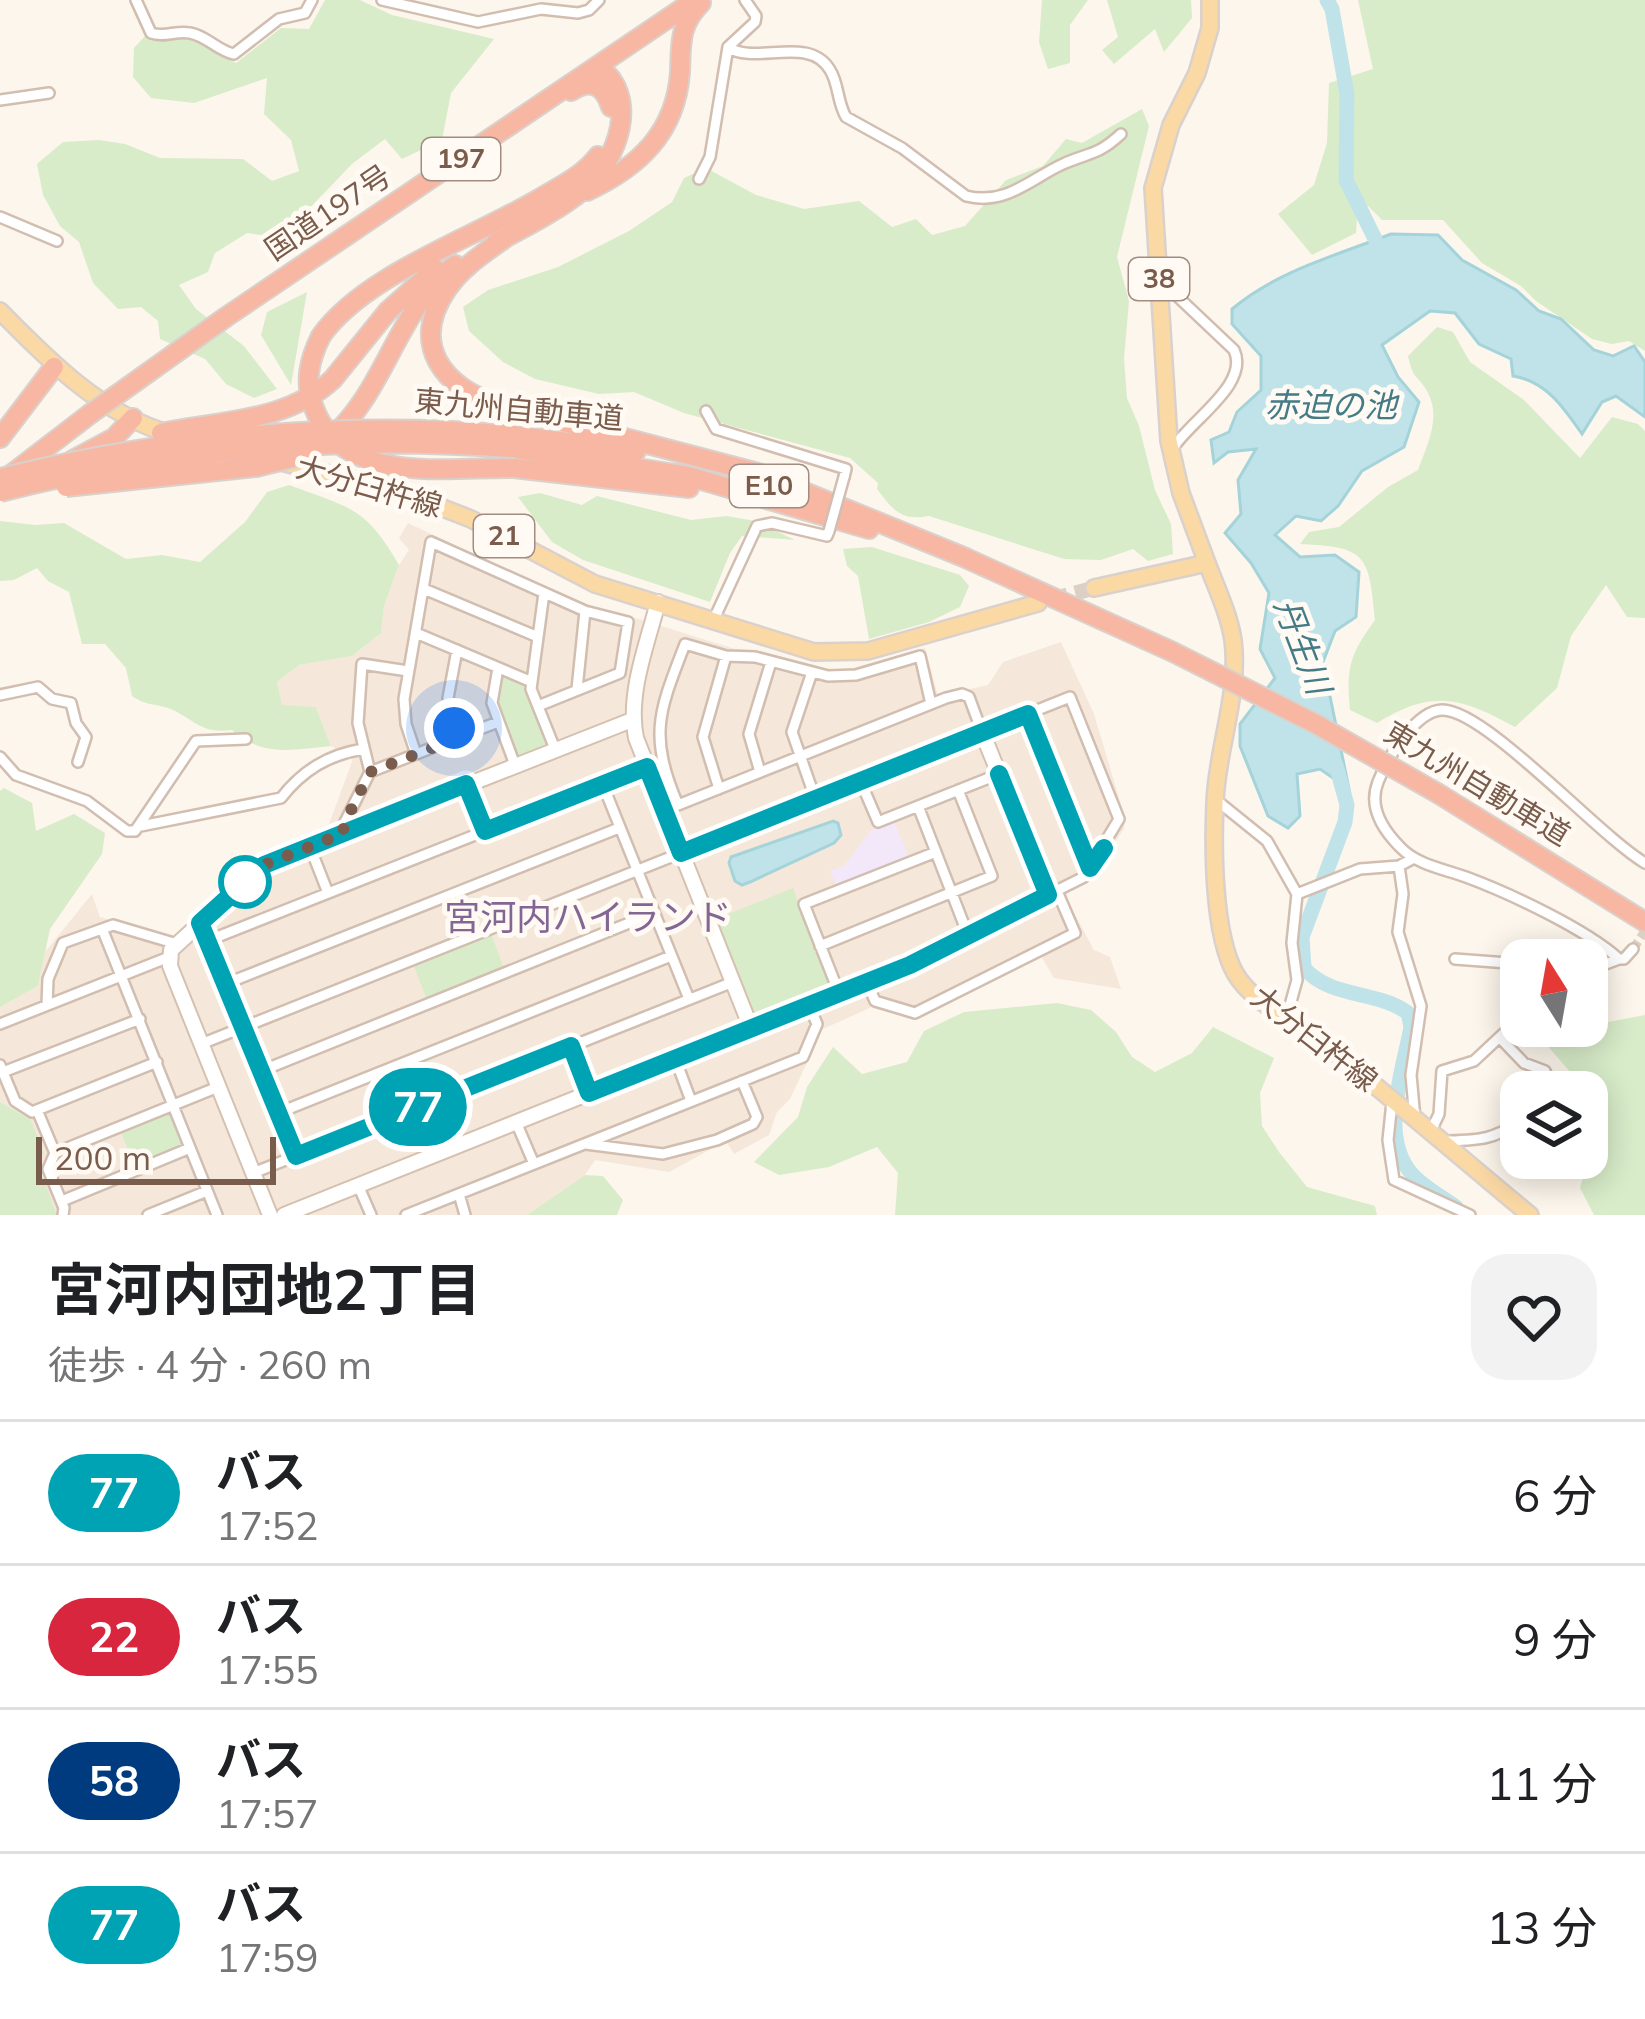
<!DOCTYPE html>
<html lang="ja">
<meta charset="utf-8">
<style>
body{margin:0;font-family:Mulish,"Noto Sans JP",sans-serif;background:#f2f2f2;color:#202124;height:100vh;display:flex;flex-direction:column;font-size:45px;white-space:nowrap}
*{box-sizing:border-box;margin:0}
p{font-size:39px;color:#757577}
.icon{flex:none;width:66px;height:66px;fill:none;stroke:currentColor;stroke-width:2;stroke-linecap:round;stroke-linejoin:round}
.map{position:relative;height:1215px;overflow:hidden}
.details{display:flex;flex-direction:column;background:#fff;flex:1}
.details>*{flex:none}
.badge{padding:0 24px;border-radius:39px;font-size:42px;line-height:78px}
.needle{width:78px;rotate:349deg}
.fabs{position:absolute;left:1500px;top:939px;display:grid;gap:24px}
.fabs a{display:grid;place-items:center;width:108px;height:108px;border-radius:24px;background:#fff;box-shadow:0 6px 30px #0003;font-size:60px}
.scale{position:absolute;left:36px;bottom:30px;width:240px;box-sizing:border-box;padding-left:12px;border:6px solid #7a5c4d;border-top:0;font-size:33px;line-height:42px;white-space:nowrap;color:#7a5c4d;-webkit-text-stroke:9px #fffaf3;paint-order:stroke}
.you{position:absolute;width:60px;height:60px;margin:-30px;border:9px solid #fff;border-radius:50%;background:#1a73e8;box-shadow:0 0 0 18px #1a73e833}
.map>.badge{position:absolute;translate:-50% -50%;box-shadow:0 0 0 6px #fff}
.round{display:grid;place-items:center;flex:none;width:126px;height:126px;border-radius:36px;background:#f2f2f2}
.summary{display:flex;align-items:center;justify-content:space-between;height:204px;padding:0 48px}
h1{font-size:57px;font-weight:700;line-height:90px}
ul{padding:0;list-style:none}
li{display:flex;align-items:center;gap:36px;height:144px;padding:0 48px;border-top:3px solid #e0e0e0}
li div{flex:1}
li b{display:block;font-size:45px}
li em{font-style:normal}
li .badge{min-width:132px;font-weight:700;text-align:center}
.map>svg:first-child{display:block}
.residential{fill:#f5e8da}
.education{fill:#f3e8fa}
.green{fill:#d8ecc9}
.water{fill:#bfe3e8;stroke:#a5d3da;stroke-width:3}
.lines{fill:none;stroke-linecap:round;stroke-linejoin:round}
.river{stroke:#bfe3e8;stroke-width:15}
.street-tunnel{stroke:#dcd0c4;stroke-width:9;stroke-dasharray:9 4.5;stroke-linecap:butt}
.primary-tunnel{stroke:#dcd0c4;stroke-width:15;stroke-dasharray:15 8;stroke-linecap:butt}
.street-casing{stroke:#d1beb0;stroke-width:14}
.secondary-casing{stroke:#d6c0b0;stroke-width:18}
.primary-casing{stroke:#dad1cd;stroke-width:20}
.highway-casing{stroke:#dad1cd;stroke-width:22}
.street{stroke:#fff;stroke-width:9}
.secondary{stroke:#fff;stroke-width:14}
.primary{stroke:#fbd9a5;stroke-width:15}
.highway{stroke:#f7b7a3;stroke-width:18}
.street-bridge-casing{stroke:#d1beb0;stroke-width:14;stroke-linecap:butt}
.highway-bridge-casing{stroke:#dad1cd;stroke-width:22;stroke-linecap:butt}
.street-bridge{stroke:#fff;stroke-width:9}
.highway-bridge{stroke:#f7b7a3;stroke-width:18}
.line-casing{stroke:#fff;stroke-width:27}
.line{stroke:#00a3b4;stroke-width:18}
.walk{stroke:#7a5c4d;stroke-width:12;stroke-dasharray:0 21.6}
.stop-dot{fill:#fff;stroke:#00a3b4;stroke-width:6}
.labels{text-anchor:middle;stroke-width:10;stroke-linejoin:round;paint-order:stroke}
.shield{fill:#fffaf3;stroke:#a28b7f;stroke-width:3}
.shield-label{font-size:27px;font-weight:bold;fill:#7a5c4d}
.street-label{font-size:30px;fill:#7a5c4d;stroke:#fffaf3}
.water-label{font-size:33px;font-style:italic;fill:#437c86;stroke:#fffaf3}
.quarter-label{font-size:36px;fill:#846695;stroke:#fffaf3}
</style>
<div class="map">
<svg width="1645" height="1215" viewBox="0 0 1645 1215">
<rect width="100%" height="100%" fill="#fdf6ec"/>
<path class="residential" d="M 408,523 L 585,607 L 629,616 L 735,649 L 755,650 L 830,669 L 849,669 L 925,648 L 938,696 L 988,685 L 1003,662 L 1061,642 L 1094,714 L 1125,818 L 1124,829 L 1088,881 L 1070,889 L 1065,896 L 1094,950 L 1110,957 L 1121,989 L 1054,978 L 1041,956 L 916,1019 L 874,1006 L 823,1029 L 790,1099 L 777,1112 L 769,1135 L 734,1154 L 726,1141 L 669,1172 L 595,1160 L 585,1175 L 527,1215 L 57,1215 L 35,1159 L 31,1120 L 0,1102 L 0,1007 L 38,986 L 45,952 L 92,894 L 100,917 L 173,938 L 259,858 L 329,824 L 353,759 L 331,746 L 316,707 L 282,706 L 277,682 L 299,665 L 352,656 L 381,633 L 384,606 L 399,565 L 409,550 L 399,538 Z"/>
<path class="education" d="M 894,821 L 910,859 L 837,887 L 830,871 L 844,866 L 871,830 Z"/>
<path class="green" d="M 325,0 L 360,0 L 392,15 L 494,39 L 451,93 L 442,140 L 402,159 L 385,139 L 352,164 L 281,238 L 247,233 L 215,253 L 208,272 L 179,285 L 196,309 L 244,346 L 277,389 L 254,398 L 226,384 L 205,359 L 160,339 L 158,321 L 141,307 L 118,309 L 93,283 L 79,242 L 60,226 L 43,195 L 37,164 L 63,142 L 99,140 L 125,144 L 160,158 L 243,159 L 272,181 L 299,171 L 291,140 L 264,114 L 267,78 L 194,103 L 151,98 L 133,77 L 134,48 L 145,36 L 190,27 L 207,48 L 236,63 L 281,28 L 309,29 Z
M 1042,0 L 1088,0 L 1070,25 L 1070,63 L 1048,69 L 1039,42 Z
M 1107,0 L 1191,0 L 1192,18 L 1164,52 L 1155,29 L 1114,64 L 1102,50 L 1118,37 Z
M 1358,0 L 1645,0 L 1645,351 L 1629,341 L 1612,344 L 1592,339 L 1536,301 L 1521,286 L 1482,263 L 1443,220 L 1382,220 L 1368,206 L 1357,217 L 1356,233 L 1312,255 L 1278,214 L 1314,185 L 1327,143 L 1329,83 L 1373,69 Z
M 1142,109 L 1149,126 L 1117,257 L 1129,301 L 1124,359 L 1127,398 L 1139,426 L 1155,490 L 1171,524 L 1173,554 L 1148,561 L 1133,549 L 1101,560 L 1064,559 L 929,516 C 901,521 894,511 877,489 L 878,483 L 850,458 L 684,413 L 634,392 L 599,394 L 535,379 L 503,362 L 469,331 L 463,307 L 488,290 L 558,267 L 629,231 L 672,202 L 684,178 L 706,168 L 756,195 L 804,209 L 859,201 L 892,227 L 916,219 L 932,235 L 965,226 L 1006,180 L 1043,166 L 1066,139 L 1082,143 Z
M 307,292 L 291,385 L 261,335 L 267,312 Z
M 1437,327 L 1453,332 L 1470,362 L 1524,400 L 1580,458 L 1612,417 L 1638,424 L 1645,431 L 1645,618 L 1627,617 L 1606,585 L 1571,636 L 1557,688 L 1515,727 C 1460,697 1432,689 1377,723 L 1350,710 C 1346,668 1350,654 1375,620 C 1369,555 1367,547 1300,544 L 1309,532 L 1339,527 L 1388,487 L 1418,470 C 1427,445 1442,417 1427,391 C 1417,374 1413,380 1408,356 Z
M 289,485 C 350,508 365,506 399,565 L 384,606 L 381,633 L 352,656 L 299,665 L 277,682 L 282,705 L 316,707 L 331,746 C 293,750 262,757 232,730 C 198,734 196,719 168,708 C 153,703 147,706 132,696 L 126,668 L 105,644 L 82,644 L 69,592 L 48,581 L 37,568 L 14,580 L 0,581 L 0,521 L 35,525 L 64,523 L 126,559 L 162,555 L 200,562 L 245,522 L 267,492 Z
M 540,493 L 582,505 L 597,496 L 691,520 L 727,516 L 755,521 L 795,540 L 742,536 L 730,553 L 710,602 L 583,560 L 552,542 L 518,497 Z
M 872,547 L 960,575 L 969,586 L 960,607 L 929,622 L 869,639 L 858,576 L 847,566 L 843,549 Z
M 504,674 L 525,683 L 548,744 L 517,757 L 495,702 L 500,676 Z
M 4,788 L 32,803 L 36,831 L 74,814 L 105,833 L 102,854 L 50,929 L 38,986 L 0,1007 L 0,791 Z
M 793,888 L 831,991 L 758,1020 L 754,1018 L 716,919 Z
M 491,933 L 504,969 L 427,1000 L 413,964 Z
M 1057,1003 L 1091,1010 L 1116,1032 L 1132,1057 L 1155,1072 L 1192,1053 L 1213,1027 L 1274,1058 L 1260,1093 L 1262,1126 L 1279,1152 L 1307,1187 L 1375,1206 L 1377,1215 L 895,1215 L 898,1173 L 877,1147 L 829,1167 L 779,1175 L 754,1162 L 798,1117 L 807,1087 L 833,1047 L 862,1074 L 907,1062 L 924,1031 L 964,1012 Z
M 1645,1015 L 1645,1215 L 1594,1215 L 1580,1188 L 1585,1171 L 1600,1153 L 1587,1135 L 1587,1092 L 1578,1092 L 1579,1082 L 1530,1026 L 1587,1026 Z
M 0,1102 L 31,1120 L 44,1153 L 36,1159 L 57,1215 L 0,1215 Z
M 169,1111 L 174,1114 L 185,1143 L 183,1148 L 135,1166 L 120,1130 Z
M 585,1175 L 603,1176 L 623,1200 L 617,1215 L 527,1215 Z"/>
<path class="water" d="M 1391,234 L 1438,235 L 1462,260 L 1516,290 L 1539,311 L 1561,319 L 1594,350 L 1613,356 L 1634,346 L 1645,362 L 1645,417 L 1616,396 L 1602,402 L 1582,434 C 1564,408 1546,381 1513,376 L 1511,359 L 1479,344 L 1455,313 L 1430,311 L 1382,345 L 1398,377 L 1419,402 L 1404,447 L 1362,471 L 1338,506 L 1321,521 L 1296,516 L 1275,535 L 1300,557 L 1335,555 L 1359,572 L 1356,617 L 1335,631 L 1323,662 L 1349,789 L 1320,769 L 1297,774 L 1300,816 L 1288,828 L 1268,816 L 1240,746 L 1240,724 L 1275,678 L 1260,649 L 1269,593 L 1251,563 L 1225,533 L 1241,514 L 1238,480 L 1256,449 L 1228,452 L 1214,463 L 1211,440 L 1229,432 L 1237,412 L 1261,390 L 1261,356 L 1232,324 L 1232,309 C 1279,270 1335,256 1391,234 Z
M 833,821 L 838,823 L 841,835 L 834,843 L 750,882 L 742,885 L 735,881 L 729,863 L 731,857 Z"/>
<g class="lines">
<path class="river" d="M 1327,0 L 1332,9 L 1347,94 L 1346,180 L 1379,247 L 1375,256
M 1336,765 L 1347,805 L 1345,822 L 1302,937 L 1304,968 C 1331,999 1377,990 1408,1013 L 1411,1027 C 1403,1071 1379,1135 1411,1173 C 1423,1187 1441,1196 1456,1207"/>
<path class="street-tunnel" d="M 1633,949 L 1645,931"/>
<path class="primary-tunnel" d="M 1053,599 L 1094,588"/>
<defs>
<path id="street" d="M 136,0 L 151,33 C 165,38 176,30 190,33 C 207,36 218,51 234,54 L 279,19 L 305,13 L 312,0
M 382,0 L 478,22 L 541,9 L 578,13 L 589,10 L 599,0
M 728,47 C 754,66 809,34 830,70 C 839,84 837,102 846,117 L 902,148 L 966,196 C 1006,206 1030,179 1063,164 C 1090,152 1097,156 1121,134
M 0,100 L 49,93
M 699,179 L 710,157 L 728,47 L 755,22 L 756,16 L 745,0
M 0,217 L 57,241
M 1159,279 L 1234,350 C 1250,384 1192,419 1173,448
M 706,411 L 716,429 L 846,469 L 844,477
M 424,589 L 538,637
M 544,593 L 531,689 L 555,749
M 714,619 L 757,526 L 772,523 L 827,536 L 829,531
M 416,633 L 532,682
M 457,650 L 448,698 L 458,738
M 498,668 L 492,703 L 515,765
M 812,672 L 792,732 L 815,798
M 577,689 L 585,611
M 0,695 L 38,687 L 52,699 L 71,703 L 76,723 L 86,737 L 78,762
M 931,704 L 920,656 L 856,675 L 828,676 L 755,657 L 726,656 L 685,644 C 659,712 648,734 678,805 L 946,698 L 962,694 L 969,697 L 982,732 L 1070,697 L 1119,819 L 1084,877 L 1048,895
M 1027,714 L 1090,868
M 416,754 L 406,724 L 404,699 L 431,542 L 585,611 L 628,622 L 620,673 L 538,706
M 0,757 L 16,775 L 87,801 L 127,831 L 135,831 L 196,741 L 246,739
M 370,772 L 498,722
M 760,772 L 749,734 L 771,662
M 860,780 L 878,822 L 999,774
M 466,784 L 485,831
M 603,785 L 689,999
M 719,789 L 703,737 L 726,656
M 1215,799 L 1267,841 L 1297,894 L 1292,943 L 1297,980 L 1287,1016
M 918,806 L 968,935
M 141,826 L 281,798 C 303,770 328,755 363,749
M 344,833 L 343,826 L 370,772 L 358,723 L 362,664 L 408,671
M 310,847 L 328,893
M 1399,866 L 1403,894 L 1398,932 L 1421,1006 L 1411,1075 L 1415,1119
M 1297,894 L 1360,869 L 1399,866 L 1414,858
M 200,923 L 296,1156
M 103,931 L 217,1215
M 207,941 L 647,767
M 820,946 L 992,876 L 958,790
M 1633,949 L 1624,959 L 1619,959 C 1586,929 1509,893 1466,877 C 1444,869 1417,865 1400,847 C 1383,830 1368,807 1378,782 C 1387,759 1415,711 1442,710 C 1485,709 1599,836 1645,863
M 1455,959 L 1521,964
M 1587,971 L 1619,959
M 867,982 L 875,1001 L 915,1013 L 1075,933 L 1057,891
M 225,984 L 619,828
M 839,993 L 804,904 L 936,852
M 47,1005 L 48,979 L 63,943 L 113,925 L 177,944
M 0,1024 L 169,957
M 1500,1038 L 1524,1063 L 1545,1071 L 1550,1084 L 1545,1092
M 201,1044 L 681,853
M 571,1046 L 589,1093
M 675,1058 L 691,1101
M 0,1065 L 15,1101 L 32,1112 L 37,1110
M 261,1071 L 654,913
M 3,1072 L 140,1019
M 1392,1102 L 1388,1140 L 1394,1180 L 1470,1215
M 413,1109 L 432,1155
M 278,1113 L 671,956
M 516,1122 L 534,1164
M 1430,1133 L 1439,1114 L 1442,1071 L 1474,1061 L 1505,1032
M 586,1144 L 663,1154 L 717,1140 L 753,1124 L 757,1117 L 742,1081
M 1445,1144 L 1449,1141 C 1482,1140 1492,1139 1521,1122
M 55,1153 L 218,1087
M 253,1173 L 733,982
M 358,1185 L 371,1215
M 459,1194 L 465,1215
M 62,1201 L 190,1148
M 63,1215 L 64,1208 L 48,1169 L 55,1153 L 37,1110 L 157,1062
M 148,1215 L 207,1191
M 406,1215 L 803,1057 L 817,1024 L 809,1005"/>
<path id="secondary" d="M 658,602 C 647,645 627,694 636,738 L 751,1028
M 270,1215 L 170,966 L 171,950 L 264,865 L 632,720
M 284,1215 L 910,965 L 1048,895 L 982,732 L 681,853"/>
<path id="primary" d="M 0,311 C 47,359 103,416 171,434
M 281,462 L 402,492 L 471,519 L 595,584 L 814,652 L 868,651 L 1038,603
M 1207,563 L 1181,493 L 1169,441 L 1153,188 L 1171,125 L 1197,73 L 1210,28 L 1210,0
M 1094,588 L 1207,563 C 1216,587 1229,614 1233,640 C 1240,694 1217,748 1215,802 C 1213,848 1213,933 1235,973 C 1252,1003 1293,1020 1320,1041 C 1391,1097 1460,1157 1530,1215"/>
<path id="highway" d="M 571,91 C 591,78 604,85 611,107
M 587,191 C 639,167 676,132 680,72 C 681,43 679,25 701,3
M 505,238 C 484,253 462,267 447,289 C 409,344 443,388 499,405 L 758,473 L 966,558
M 495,243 C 525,227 559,210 584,189 C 619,159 640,96 598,66
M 226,317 L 695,0
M 321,336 C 364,275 473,238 539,199 C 560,186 583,176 598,156
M 333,379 L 388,311 L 435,269
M 512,435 L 636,451
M 333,436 C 387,387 397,309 455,265
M 0,438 L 54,367
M 510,448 L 688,476 L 869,529
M 73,460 L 114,438 L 133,418
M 514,468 L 689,488
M 8,477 L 90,414
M 959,555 L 1173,652
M 1439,794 L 1645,922"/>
</defs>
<use href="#street" class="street-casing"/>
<use href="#secondary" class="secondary-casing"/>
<use href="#primary" class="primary-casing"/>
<use href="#highway" class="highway-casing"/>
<use href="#street" class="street"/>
<use href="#secondary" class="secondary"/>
<use href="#primary" class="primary"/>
<use href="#highway" class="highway"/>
<defs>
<path id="street-bridge" d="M 829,531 L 844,477"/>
<path id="highway-bridge" d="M 321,336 C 309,360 304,383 314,408 C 342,486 448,467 514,468
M 90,414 L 226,317
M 161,433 C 219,421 288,422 333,379
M 0,478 C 170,436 338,420 512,435
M 66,487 L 256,467 L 304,455
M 0,492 C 170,449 336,435 510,448
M 1173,652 L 1316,724 L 1439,794"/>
</defs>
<use href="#street-bridge" class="street-bridge-casing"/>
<use href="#highway-bridge" class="highway-bridge-casing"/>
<use href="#street-bridge" class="street-bridge"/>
<use href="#highway-bridge" class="highway-bridge"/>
</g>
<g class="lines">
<defs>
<path id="line" d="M 999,774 L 1048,895 L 910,965 L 589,1093 L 571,1046 L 296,1156 L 200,923 L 264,865 L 466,784 L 485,831 L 647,767 L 681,853 L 1028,714 L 1090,868 L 1104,848"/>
</defs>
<use href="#line" class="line-casing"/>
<use href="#line" class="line"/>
<path class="walk" d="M 245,882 L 232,894 L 264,865 L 344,833 L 343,826 L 370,772 L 458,738 L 454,728"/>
</g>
<circle class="stop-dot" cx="245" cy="882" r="24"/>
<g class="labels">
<g class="shield">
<rect x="422" y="138" width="78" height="42" rx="9"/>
<rect x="1129" y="258" width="60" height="42" rx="9"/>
<rect x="730" y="465" width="78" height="42" rx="9"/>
<rect x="474" y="515" width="60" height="42" rx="9"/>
</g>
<g class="shield-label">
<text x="461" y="168">197</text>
<text x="1159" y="288">38</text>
<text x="769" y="495">E10</text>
<text x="504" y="545">21</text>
</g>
<g class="street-label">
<text transform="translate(328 213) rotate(-34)" y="10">国道197号</text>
<text transform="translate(519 410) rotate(5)" y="10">東九州自動車道</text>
<text transform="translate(369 487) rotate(16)" y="10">大分臼杵線</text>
<text transform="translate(1477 784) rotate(31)" y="10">東九州自動車道</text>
<text transform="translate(1314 1039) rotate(38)" y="10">大分臼杵線</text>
</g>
<g class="water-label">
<text x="1331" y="417">赤迫の池</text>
<text transform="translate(1303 646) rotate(69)" y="12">丹生川</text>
</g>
<g class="quarter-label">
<text x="588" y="930">宮河内ハイランド</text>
</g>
</g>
</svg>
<div class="fabs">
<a><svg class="needle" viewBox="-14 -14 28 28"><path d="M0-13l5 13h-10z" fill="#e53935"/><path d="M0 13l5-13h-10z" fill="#757577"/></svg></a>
<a><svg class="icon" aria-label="layers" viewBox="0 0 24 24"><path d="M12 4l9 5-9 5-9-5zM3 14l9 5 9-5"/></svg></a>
</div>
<div class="scale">200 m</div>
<div class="you" style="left:454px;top:728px"></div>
<b class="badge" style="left:418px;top:1107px;background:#00a3b4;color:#fff">77</b>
</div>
<section class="details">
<div class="summary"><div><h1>宮河内団地2丁目</h1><p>徒歩 · 4 分 · 260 m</p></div><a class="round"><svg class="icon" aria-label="heart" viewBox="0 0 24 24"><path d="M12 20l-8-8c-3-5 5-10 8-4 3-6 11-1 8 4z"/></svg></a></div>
<ul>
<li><span class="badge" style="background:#00a3b4;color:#fff">77</span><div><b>バス</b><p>17:52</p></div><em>6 分</em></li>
<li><span class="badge" style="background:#d7263d;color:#fff">22</span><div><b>バス</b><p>17:55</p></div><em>9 分</em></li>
<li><span class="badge" style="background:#003b80;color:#fff">58</span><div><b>バス</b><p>17:57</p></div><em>11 分</em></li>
<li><span class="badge" style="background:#00a3b4;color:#fff">77</span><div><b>バス</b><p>17:59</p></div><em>13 分</em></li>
</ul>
</section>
